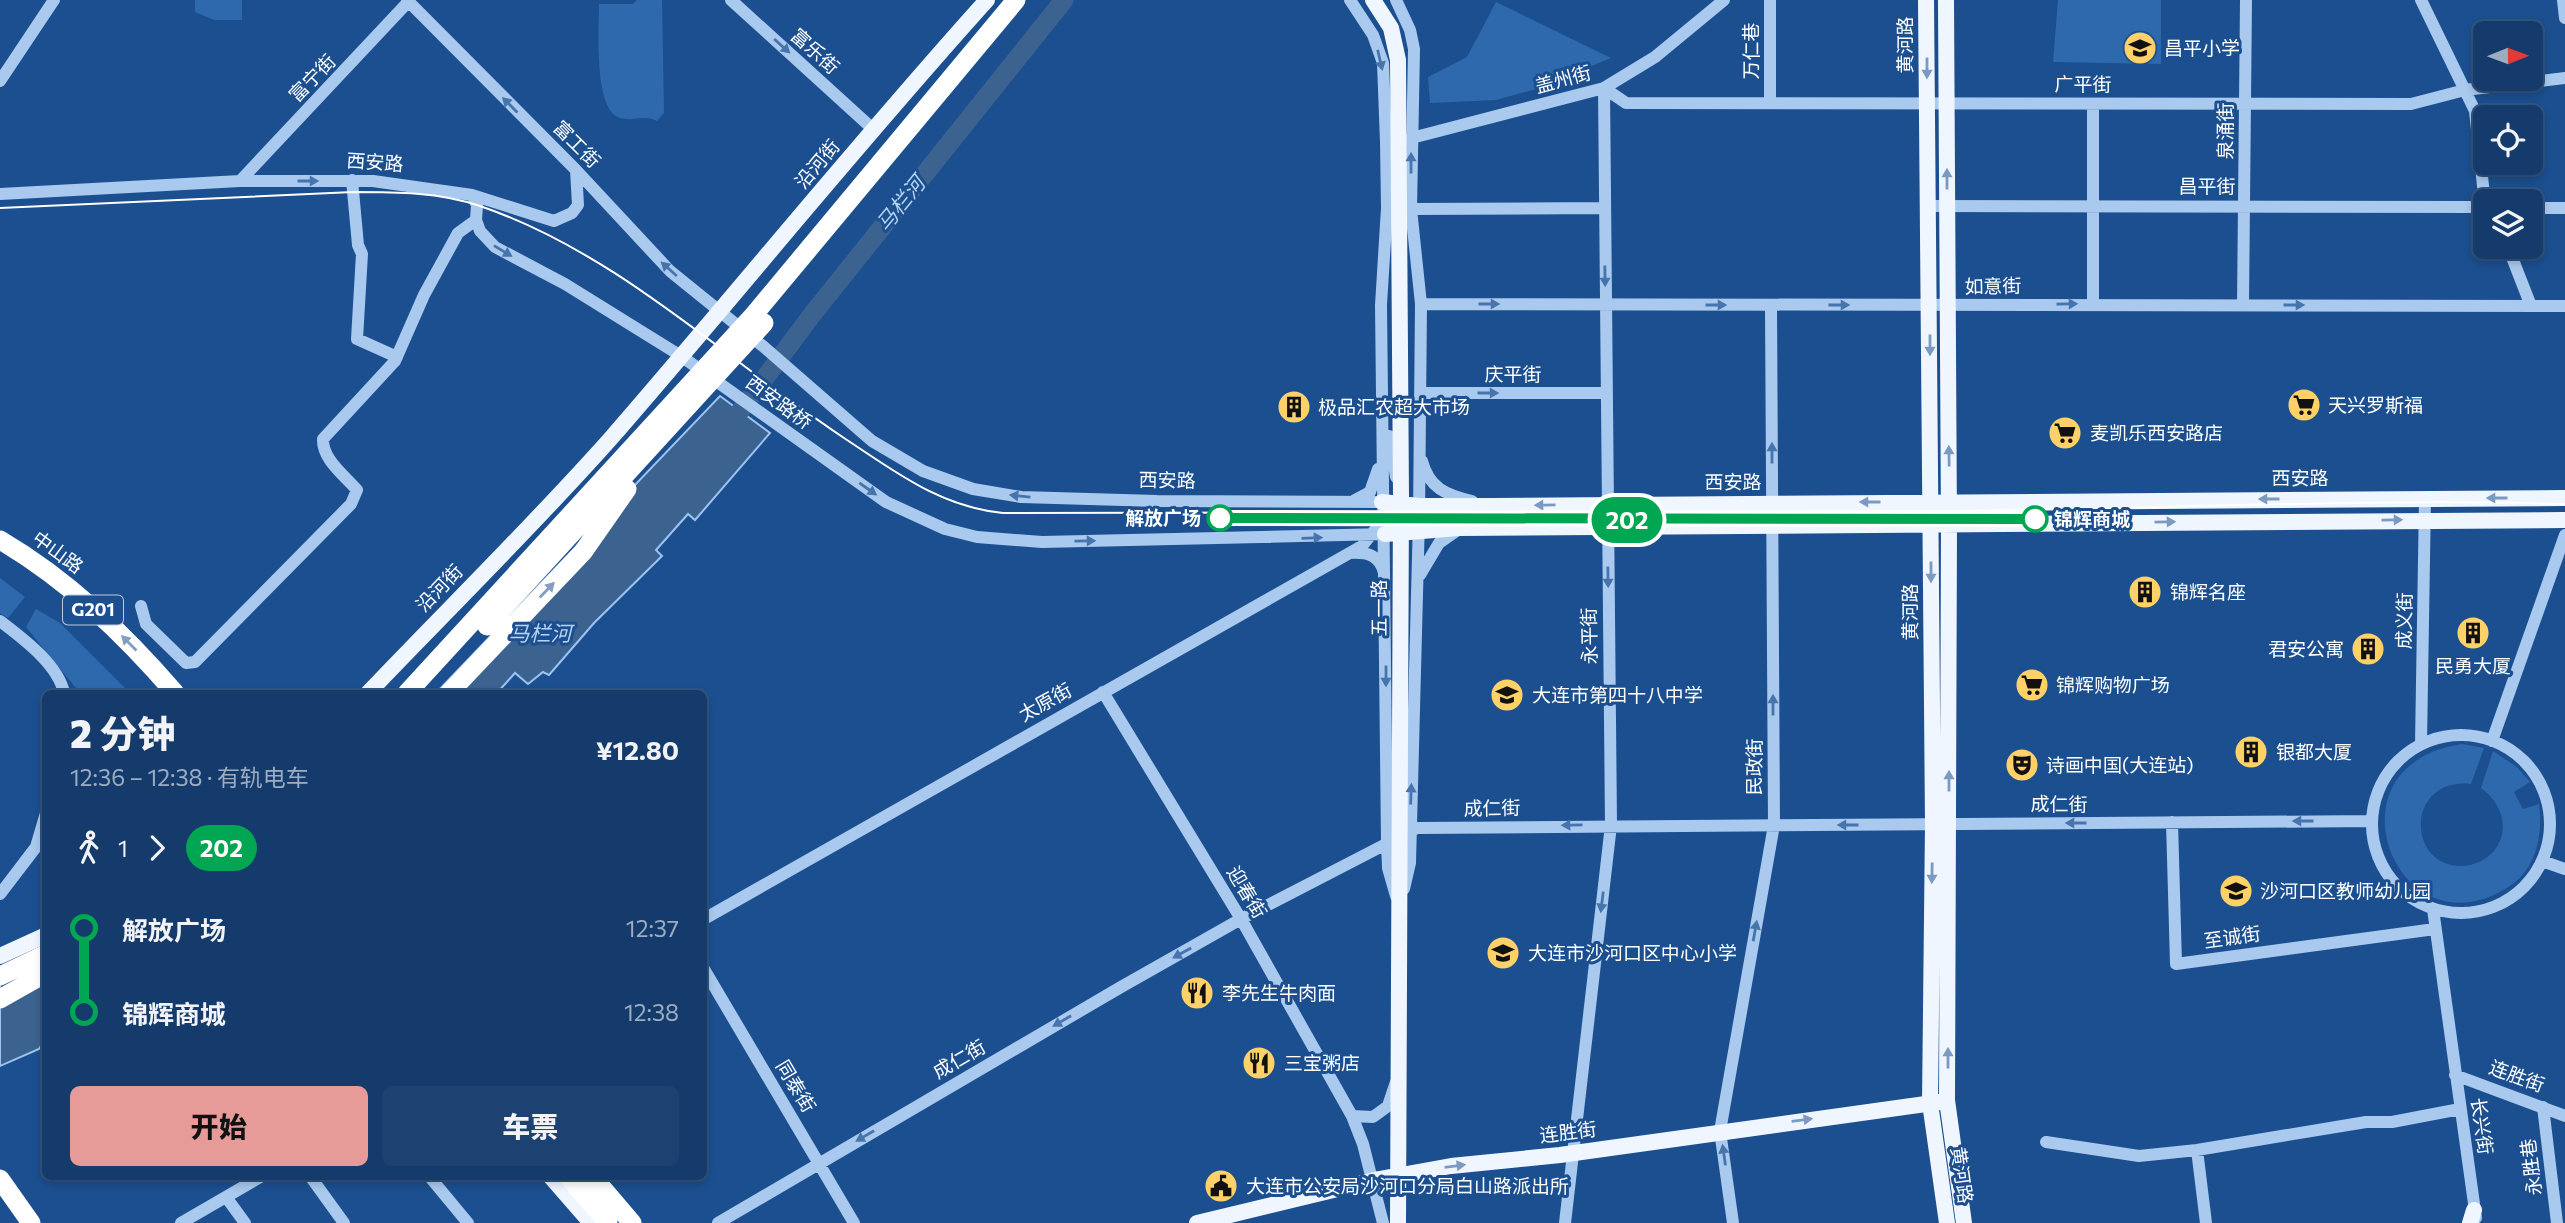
<!DOCTYPE html>
<html lang="zh">
<meta charset="utf-8">
<style>
body{margin:0;font-family:Commissioner,"Noto Sans SC",sans-serif;background:#1d4271;color:#f1f3f6;height:100vh;display:flex;flex-direction:column;font-size:26px;white-space:nowrap}
*{box-sizing:border-box;margin:0}
p{font-size:23px;color:#9dadc1}
.icon{flex:none;width:38px;height:38px;fill:none;stroke:currentColor;stroke-width:2;stroke-linecap:round;stroke-linejoin:round}
.map{position:relative;flex:1;overflow:hidden}
.sheet{position:absolute;left:42px;top:690px;width:665px;height:490px;display:flex;flex-direction:column;background:#143b6b;border-radius:10px;box-shadow:0 4px 10px #0003,0 0 0 2px #33557e}
.sheet>*{flex:none}
.badge{padding:0 14px;border-radius:23px;font-size:24px;line-height:46px}
.needle{width:46px;rotate:89deg}
.fabs{position:absolute;left:2473px;top:21px;display:grid;gap:14px}
.fabs a{display:grid;place-items:center;width:70px;height:70px;border-radius:10px;background:#143b6b;box-shadow:0 4px 10px #0003,0 0 0 2px #33557e;font-size:35px}
.map>.badge{position:absolute;translate:-50% -50%;box-shadow:0 0 0 4px #fff}
.legs{display:flex;align-items:center;gap:10px;height:77px;padding:0 28px;font-size:23px}
.legs p{margin-inline-start:auto}
.head{display:flex;align-items:center;justify-content:space-between;height:119px;padding:0 28px}
h1{font-size:38px;font-weight:800;line-height:52px}
.cta{display:flex;gap:14px;margin-top:auto;padding:14px 28px}
.cta a{flex:1;height:80px;border-radius:10px;background:#e69b98;color:#111;font-size:28px;font-weight:800;line-height:80px;text-align:center}
.cta a+a{background:#1d4271;color:#f1f3f6}
ul{padding:0 28px;list-style:none}
li{display:flex;align-items:center;gap:24px;height:84px;font-size:26px}
li i{display:grid;place-items:center;width:10px;height:100%;margin:0 9px;background:currentColor}
li i::after{content:'';width:18px;height:18px;margin:-9px;border:5px solid;border-radius:50%;background:#143b6b}
li p{margin-inline-start:auto}
li:first-child i{background:linear-gradient(#0000 50%,currentColor 0)}
li:last-child i{background:linear-gradient(currentColor 50%,#0000 0)}
.map>svg:first-child{display:block}
.green{fill:#2e69ad}
.water{fill:#3c6290;stroke:#9cc4f0;stroke-width:2}
.lines{fill:none;stroke-linecap:round;stroke-linejoin:round}
.river{stroke:#3c6290;stroke-width:19}
.minor{stroke:#a9c9ee;stroke-width:12}
.major{stroke:#f0f6ff;stroke-width:16}
.highway{stroke:#fff;stroke-width:19}
.tram{stroke:#fff;stroke-width:2}
.oneway{fill:#4674ac}
.oneway2{fill:#7b9ac1}
.oneway3{fill:#829ec1}
.line-1-casing{stroke:#fff;stroke-width:16}
.line-1{stroke:#00a651;stroke-width:10}
.stop-1-dot{fill:#fff;stroke:#00a651;stroke-width:3.5}
.labels{text-anchor:middle;stroke-width:6;stroke-linejoin:round;paint-order:stroke}
.shield{fill:#1b4f8f;stroke:#bbcadd;stroke-width:2}
.shield-label{font-size:18px;font-weight:bold;fill:#fff}
.street-label{font-size:19px;fill:#fff;stroke:#1b4f8f}
.poi-label{font-size:19px;fill:#fff;stroke:#1b4f8f;text-anchor:start}
.stop-label{font-size:19px;font-weight:bold;fill:#fff;stroke:#1b4f8f;text-anchor:end}
.water-label{font-size:21px;font-style:italic;fill:#b5d3f5;stroke:#1b4f8f}
</style>
<div class="map">
<svg width="2565" height="1223" viewBox="0 0 2565 1223">
<rect width="100%" height="100%" fill="#1b4f8f"/>
<path class="green" d="M 195,0 L 242,0 L 242,20 L 214,20 L 195,12 Z
M 637,0 L 662,0 L 664,113 L 657,121 C 643,114 633,122 620,118 C 593,111 599,26 599,4 L 633,4 Z
M 2058,0 L 2161,0 L 2161,64 L 2053,62 Z
M 1496,2 L 1611,58 L 1536,89 L 1496,100 L 1430,103 L 1428,77 L 1467,57 Z
M 0,578 L 25,597 L 8,618 L 0,613 Z
M 36,609 L 60,623 L 130,693 L 80,693 L 26,627 Z
M 2462,744 L 2484,748 L 2471,784 C 2405,777 2406,868 2463,866 C 2474,865 2484,861 2492,853 C 2512,831 2502,803 2481,788 L 2493,751 L 2517,767 L 2530,782 L 2514,792 L 2523,809 L 2539,804 C 2543,834 2537,868 2510,886 C 2398,960 2319,765 2462,744 Z"/>
<path class="water" d="M 720,396 L 770,433 L 695,520 L 688,514 L 656,550 L 662,556 L 594,623 L 549,675 L 543,672 L 528,684 L 515,673 L 497,693 L 436,693 Z
M 45,960 L 45,1039 L 39,1049 L 0,1066 L 0,979 Z"/>
<g class="lines">
<path class="river" d="M 741,410 L 811,316 L 1064,0"/>
<path class="minor" d="M 407,0 L 576,170 L 670,271 L 764,347 L 872,441 L 923,471 L 973,489 L 1021,497 L 1157,501 L 1382,502
M 731,0 L 874,130
M 1350,0 L 1373,35 L 1383,63 L 1386,142 L 1387,208 L 1381,305 L 1387,842 L 1388,868 L 1396,896
M 1396,0 L 1410,30 L 1414,49 L 1411,209 L 1421,304 L 1419,518 L 1410,863 L 1404,889
M 2421,0 L 2475,111 L 2484,195 L 2488,201
M 2563,0 L 2565,18
M 0,81 L 54,0
M 1604,88 L 1626,103 L 2411,104 L 2465,90 L 2565,78
M 1770,103 L 1770,0
M 2093,104 L 2093,304
M 1404,140 L 1604,88 L 1655,57 L 1724,0
M 352,180 L 358,245 L 362,254 L 357,339 L 397,357
M 240,181 L 410,0
M 0,194 L 240,181 L 373,181 L 472,195 L 554,221 L 572,213 L 578,205 L 576,170
M 472,195 L 477,205 L 476,220 L 480,231 L 495,247 L 565,284 L 681,356 L 886,502 L 945,529 L 977,537 L 1042,542 L 1385,534
M 1928,206 L 2485,207
M 2530,208 L 2565,208
M 1411,215 L 1411,209 L 1605,208
M 2508,247 L 2531,306
M 1421,304 L 2565,306
M 2243,305 L 2246,0
M 1420,393 L 1606,393
M 1389,436 L 1396,477
M 1422,461 C 1429,488 1446,495 1472,501
M 1355,500 L 1370,492 L 1378,469
M 1350,553 C 1367,552 1380,555 1384,573
M 1420,575 L 1439,543 L 1459,529
M 141,606 L 146,624 L 186,663 L 195,662 L 351,504 L 357,490 C 344,475 322,459 323,439 L 395,361 L 424,295 L 458,233 L 476,220
M 0,621 C 22,638 58,664 64,693
M 1103,692 L 1241,919 L 1352,1116 L 1363,1144 L 1383,1223
M2372 824a89 89 0 1 1 178 0a89 89 0 1 1-178 0Z
M 2492,741 L 2565,535
M 2421,744 L 2425,498
M 2172,822 L 2176,964 L 2435,929
M 2542,861 L 2565,869
M 0,894 L 36,847 L 46,813
M 2433,909 L 2476,1218
M 704,919 L 1362,546 L 1374,531
M 704,969 L 854,1223
M 2455,1075 L 2565,1116
M 2543,1107 L 2557,1223
M 1352,1116 L 1373,1117 L 1388,1106 L 1396,1082
M 2046,1142 L 2139,1156 L 2197,1150 L 2366,1122 L 2392,1122 L 2460,1109
M 2197,1150 L 2206,1223
M 310,1176 L 344,1223
M 429,1176 L 468,1223
M 226,1197 L 245,1223
M 181,1223 L 262,1176
M 718,1223 L 1121,987 L 1241,919 L 1417,828 L 2372,821
M 1565,1223 L 1611,825 L 1604,88
M 1733,1223 L 1720,1131 L 1774,825 L 1771,305"/>
<path class="major" d="M 1373,0 L 1391,28 L 1398,60 L 1401,497 L 1398,1223
M 1926,0 L 1933,824 L 1930,1103 L 1947,1223
M 1946,0 L 1949,525 L 1947,1100 L 1964,1223
M 1382,502 L 1419,506 L 1492,506 L 2565,498
M 1385,534 L 1459,528 L 2565,520
M 368,693 C 449,608 534,525 612,437 C 738,292 858,143 987,0
M 0,956 L 46,935
M 550,1176 L 591,1223
M 1197,1223 L 1379,1179 L 1451,1166 L 1560,1155 L 1940,1102
M 2470,1223 L 2474,1210"/>
<path class="highway" d="M 0,540 C 68,580 124,634 175,693
M 487,626 L 764,323
M 407,693 L 752,317 L 1016,0
M 449,693 L 583,552 L 627,489
M 0,976 L 46,954
M 0,999 L 46,973
M 568,1176 L 608,1223
M 592,1176 L 632,1223
M 0,1179 L 31,1223"/>
<path class="tram" d="M 0,208 L 353,192 C 395,192 439,192 480,206 C 618,253 727,361 847,440 C 897,473 941,507 1003,513 C 1312,515 1621,513 1929,511 C 2141,510 2353,498 2565,504"/>
</g>
<defs><path id="oneway-solid" d="M-6-.8H1V-3.2L6.5 0L1 3.2V.8H-6Z" transform="scale(1.75)"/></defs>
<g class="oneway">
<use href="#oneway-solid" transform="translate(782 46) rotate(42)"/>
<use href="#oneway-solid" transform="translate(1380 60) rotate(77)"/>
<use href="#oneway-solid" transform="translate(510 105) rotate(-135)"/>
<use href="#oneway-solid" transform="translate(1411 163) rotate(-90)"/>
<use href="#oneway-solid" transform="translate(308 181)"/>
<use href="#oneway-solid" transform="translate(503 251) rotate(31)"/>
<use href="#oneway-solid" transform="translate(669 269) rotate(-138)"/>
<use href="#oneway-solid" transform="translate(1605 276) rotate(89)"/>
<use href="#oneway-solid" transform="translate(1489 304)"/>
<use href="#oneway-solid" transform="translate(2067 304) rotate(-1)"/>
<use href="#oneway-solid" transform="translate(1716 305)"/>
<use href="#oneway-solid" transform="translate(1839 305)"/>
<use href="#oneway-solid" transform="translate(2294 305)"/>
<use href="#oneway-solid" transform="translate(1488 393)"/>
<use href="#oneway-solid" transform="translate(1772 453) rotate(-90)"/>
<use href="#oneway-solid" transform="translate(868 489) rotate(35)"/>
<use href="#oneway-solid" transform="translate(1020 496) rotate(-174)"/>
<use href="#oneway-solid" transform="translate(1312 538) rotate(-2)"/>
<use href="#oneway-solid" transform="translate(1085 541) rotate(-1)"/>
<use href="#oneway-solid" transform="translate(1608 577) rotate(89)"/>
<use href="#oneway-solid" transform="translate(1386 676) rotate(90)"/>
<use href="#oneway-solid" transform="translate(1773 705) rotate(-90)"/>
<use href="#oneway-solid" transform="translate(1411 794) rotate(-88)"/>
<use href="#oneway-solid" transform="translate(2303 821) rotate(180)"/>
<use href="#oneway-solid" transform="translate(2076 823) rotate(180)"/>
<use href="#oneway-solid" transform="translate(1572 825) rotate(179)"/>
<use href="#oneway-solid" transform="translate(1848 825) rotate(180)"/>
<use href="#oneway-solid" transform="translate(1602 902) rotate(97)"/>
<use href="#oneway-solid" transform="translate(1755 931) rotate(-80)"/>
<use href="#oneway-solid" transform="translate(1182 953) rotate(151)"/>
<use href="#oneway-solid" transform="translate(1062 1021) rotate(150)"/>
<use href="#oneway-solid" transform="translate(865 1136) rotate(150)"/>
<use href="#oneway-solid" transform="translate(1724 1155) rotate(-98)"/>
</g>
<g class="oneway2">
<use href="#oneway-solid" transform="translate(1927 68) rotate(90)"/>
<use href="#oneway-solid" transform="translate(1947 179) rotate(-90)"/>
<use href="#oneway-solid" transform="translate(1930 345) rotate(90)"/>
<use href="#oneway-solid" transform="translate(1949 456) rotate(-91)"/>
<use href="#oneway-solid" transform="translate(2497 498) rotate(180)"/>
<use href="#oneway-solid" transform="translate(2269 499) rotate(180)"/>
<use href="#oneway-solid" transform="translate(1870 502) rotate(180)"/>
<use href="#oneway-solid" transform="translate(1545 505) rotate(179)"/>
<use href="#oneway-solid" transform="translate(2392 520) rotate(-1)"/>
<use href="#oneway-solid" transform="translate(2165 522) rotate(-1)"/>
<use href="#oneway-solid" transform="translate(1931 572) rotate(90)"/>
<use href="#oneway-solid" transform="translate(1949 781) rotate(-90)"/>
<use href="#oneway-solid" transform="translate(1932 873) rotate(91)"/>
<use href="#oneway-solid" transform="translate(1948 1058) rotate(-90)"/>
<use href="#oneway-solid" transform="translate(1802 1120) rotate(-7)"/>
<use href="#oneway-solid" transform="translate(1455 1166) rotate(-7)"/>
</g>
<g class="oneway3">
<use href="#oneway-solid" transform="translate(547 590) rotate(-46)"/>
<use href="#oneway-solid" transform="translate(129 643) rotate(-135)"/>
</g>
<g class="lines">
<defs>
<path id="line-1" d="M 1220,518 L 2035,519"/>
</defs>
<use href="#line-1" class="line-1-casing"/>
<use href="#line-1" class="line-1"/>
</g>
<defs>
<symbol id="school-disc" viewBox="-11 -11 22 22"><circle r="9.5" fill="#ffd166" stroke="#1b4f8f"/><path d="M0-5L7-2L0 1L-7-2ZM-4 1L0 2.5L4 1V4Q0 6-4 4Z" fill="#111"/></symbol>
<symbol id="supermarket-disc" viewBox="-11 -11 22 22"><circle r="9.5" fill="#ffd166" stroke="#1b4f8f"/><path d="M-6-5.5h2.5l.6 2H6L4.5 2H-2.5L-4.4-4H-6ZM-1.5 3.2a1.3 1.3 0 1 0 .1 0ZM3 3.2a1.3 1.3 0 1 0 .1 0Z" fill="#111"/></symbol>
<symbol id="building-disc" viewBox="-11 -11 22 22"><circle r="9.5" fill="#ffd166" stroke="#1b4f8f"/><path d="M-4-6H4V6H1V3H-1V6H-4ZM-2.5-4.3h1.7v1.8h-1.7ZM.8-4.3h1.7v1.8H.8ZM-2.5-1h1.7V.8h-1.7ZM.8-1h1.7V.8H.8Z" fill="#111"/></symbol>
<symbol id="theatre-disc" viewBox="-11 -11 22 22"><circle r="9.5" fill="#ffd166" stroke="#1b4f8f"/><path d="M-5-5.5Q0-4 5-5.5V0Q5 5 0 6Q-5 5-5 0ZM-3.3-2.5H-1v1.5H-3.3ZM1-2.5H3.3v1.5H1ZM-2.8 1Q0 5.5 2.8 1Z" fill="#111"/></symbol>
<symbol id="restaurant-disc" viewBox="-11 -11 22 22"><circle r="9.5" fill="#ffd166" stroke="#1b4f8f"/><path d="M-5-6h1v4h1v-4h1v4h1v-4h1v5L-1.5 .5V6h-2V.5L-5-1ZM5-6V6H3V1.5H1.5Q1.5-4 5-6Z" fill="#111"/></symbol>
<symbol id="civic-disc" viewBox="-11 -11 22 22"><circle r="9.5" fill="#ffd166" stroke="#1b4f8f"/><path d="M-.6-6.5H3V-4.5H.6V-3L4-1V1h2V6H-6V1h2V-1L-.6-3ZM-1.2 2.5V6h2.4V2.5Z" fill="#111"/></symbol>
</defs>
<g fill-rule="evenodd">
<use href="#school-disc" x="2121" y="29" width="38" height="38"/>
<use href="#supermarket-disc" x="2285" y="386" width="38" height="38"/>
<use href="#building-disc" x="1275" y="388" width="38" height="38"/>
<use href="#supermarket-disc" x="2046" y="414" width="38" height="38"/>
<use href="#building-disc" x="2126" y="573" width="38" height="38"/>
<use href="#building-disc" x="2454" y="614" width="38" height="38"/>
<use href="#building-disc" x="2349" y="630" width="38" height="38"/>
<use href="#supermarket-disc" x="2013" y="666" width="38" height="38"/>
<use href="#school-disc" x="1488" y="676" width="38" height="38"/>
<use href="#building-disc" x="2232" y="733" width="38" height="38"/>
<use href="#theatre-disc" x="2003" y="746" width="38" height="38"/>
<use href="#school-disc" x="2217" y="872" width="38" height="38"/>
<use href="#school-disc" x="1484" y="934" width="38" height="38"/>
<use href="#restaurant-disc" x="1178" y="974" width="38" height="38"/>
<use href="#restaurant-disc" x="1240" y="1044" width="38" height="38"/>
<use href="#civic-disc" x="1202" y="1167" width="38" height="38"/>
</g>
<g class="stop-1-dot">
<circle cx="1220" cy="518" r="12"/>
<circle cx="2035" cy="519" r="12"/>
</g>
<g class="labels">
<rect class="shield" x="63" y="595.5" width="60" height="29" rx="5"/>
<g class="shield-label">
<text x="93" y="616">G201</text>
</g>
<g class="street-label">
<text transform="translate(1905 45) rotate(-90)" y="7">黄河路</text>
<text transform="translate(815 51) rotate(42)" y="7">富乐街</text>
<text transform="translate(1751 51) rotate(-90)" y="7">万仁巷</text>
<text transform="translate(312 78) rotate(-46)" y="7">富宁街</text>
<text transform="translate(1563 79) rotate(-15)" y="7">盖州街</text>
<text x="2083" y="91">广平街</text>
<text transform="translate(2225 131) rotate(-90)" y="7">泉涌街</text>
<text transform="translate(577 144) rotate(45)" y="7">富工街</text>
<text transform="translate(375 162) rotate(4)" y="7">西安路</text>
<text transform="translate(817 164) rotate(-50)" y="7">沿河街</text>
<text x="2207" y="193">昌平街</text>
<text transform="translate(1993 286) rotate(-1)" y="7">如意街</text>
<text x="1513" y="381">庆平街</text>
<text transform="translate(779 402) rotate(36)" y="7">西安路桥</text>
<text x="2300" y="485">西安路</text>
<text transform="translate(1167 480) rotate(1)" y="7">西安路</text>
<text x="1733" y="489">西安路</text>
<text transform="translate(58 552) rotate(36)" y="7">中山路</text>
<text transform="translate(439 588) rotate(-46)" y="7">沿河街</text>
<text transform="translate(1379 608) rotate(-90)" y="7">五一路</text>
<text transform="translate(1910 612) rotate(-90)" y="7">黄河路</text>
<text transform="translate(2404 621) rotate(-89)" y="7">成义街</text>
<text transform="translate(1589 636) rotate(-91)" y="7">永平街</text>
<text transform="translate(1045 702) rotate(-29)" y="7">太原街</text>
<text transform="translate(1754 767) rotate(-90)" y="7">民政街</text>
<text x="2059" y="811">成仁街</text>
<text transform="translate(1492 808) rotate(-1)" y="7">成仁街</text>
<text transform="translate(1247 892) rotate(59)" y="7">迎春街</text>
<text transform="translate(2232 937) rotate(-8)" y="7">至诚街</text>
<text transform="translate(959 1059) rotate(-30)" y="7">成仁街</text>
<text transform="translate(2517 1076) rotate(20)" y="7">连胜街</text>
<text transform="translate(796 1086) rotate(59)" y="7">同泰街</text>
<text transform="translate(2482 1126) rotate(82)" y="7">长兴街</text>
<text transform="translate(1568 1132) rotate(-7)" y="7">连胜街</text>
<text transform="translate(2531 1167) rotate(-97)" y="7">永胜巷</text>
<text transform="translate(1962 1175) rotate(82)" y="7">黄河路</text>
</g>
<g class="poi-label">
<text x="2164" y="55">昌平小学</text>
<text x="2328" y="412">天兴罗斯福</text>
<text x="1318" y="414">极品汇农超大市场</text>
<text x="2090" y="440">麦凯乐西安路店</text>
<text x="2170" y="599">锦辉名座</text>
<text x="2344" y="656" text-anchor="end">君安公寓</text>
<text x="2473" y="673" text-anchor="middle">民勇大厦</text>
<text x="2056" y="692">锦辉购物广场</text>
<text x="1532" y="702">大连市第四十八中学</text>
<text x="2276" y="759">银都大厦</text>
<text x="2046" y="772">诗画中国(大连站)</text>
<text x="2260" y="898">沙河口区教师幼儿园</text>
<text x="1528" y="960">大连市沙河口区中心小学</text>
<text x="1222" y="1000">李先生牛肉面</text>
<text x="1284" y="1070">三宝粥店</text>
<text x="1246" y="1193">大连市公安局沙河口分局白山路派出所</text>
</g>
<g class="stop-label">
<text x="1201" y="525">解放广场</text>
<text x="2054" y="526" text-anchor="start">锦辉商城</text>
</g>
<g class="water-label">
<text transform="translate(901 204) rotate(-51)" y="7">马栏河</text>
<text x="540" y="641">马栏河</text>
</g>
</g>
</svg>
<div class="fabs">
<a><svg class="needle" viewBox="-14 -14 28 28"><path d="M0-13l5 13h-10z" fill="#e53935"/><path d="M0 13l5-13h-10z" fill="#9dadc1"/></svg></a>
<a><svg class="icon" aria-label="locate" viewBox="0 0 24 24"><circle cx="12" cy="12" r="6"/><path d="M12 2v4M12 18v4M2 12h4M18 12h4"/></svg></a>
<a><svg class="icon" aria-label="layers" viewBox="0 0 24 24"><path d="M12 4l9 5-9 5-9-5zM3 14l9 5 9-5"/></svg></a>
</div>
<b class="badge" style="left:1627px;top:520px;background:#00a651;color:#fff">202</b>
<section class="sheet">
<div class="head"><div><h1>2 分钟</h1><p>12:36 – 12:38 · 有轨电车</p></div><b>¥12.80</b></div>
<div class="legs"><svg class="icon" aria-label="walk" viewBox="0 0 24 24"><circle cx="13" cy="4" r="2"/><path d="M13 8l-2 6 4 7M11 14l-3 7M7 12l3-4h3l4 4"/></svg>1<svg class="icon" aria-label="forward" viewBox="0 0 24 24"><path d="M9 5l7 7-7 7"/></svg><b class="badge" style="background:#00a651;color:#fff">202</b></div>
<ul>
<li><i style="color:#00a651"></i><b>解放广场</b><p>12:37</p></li>
<li><i style="color:#00a651"></i><b>锦辉商城</b><p>12:38</p></li>
</ul>
<div class="cta"><a>开始</a><a>车票</a></div>
</section>
</div>
